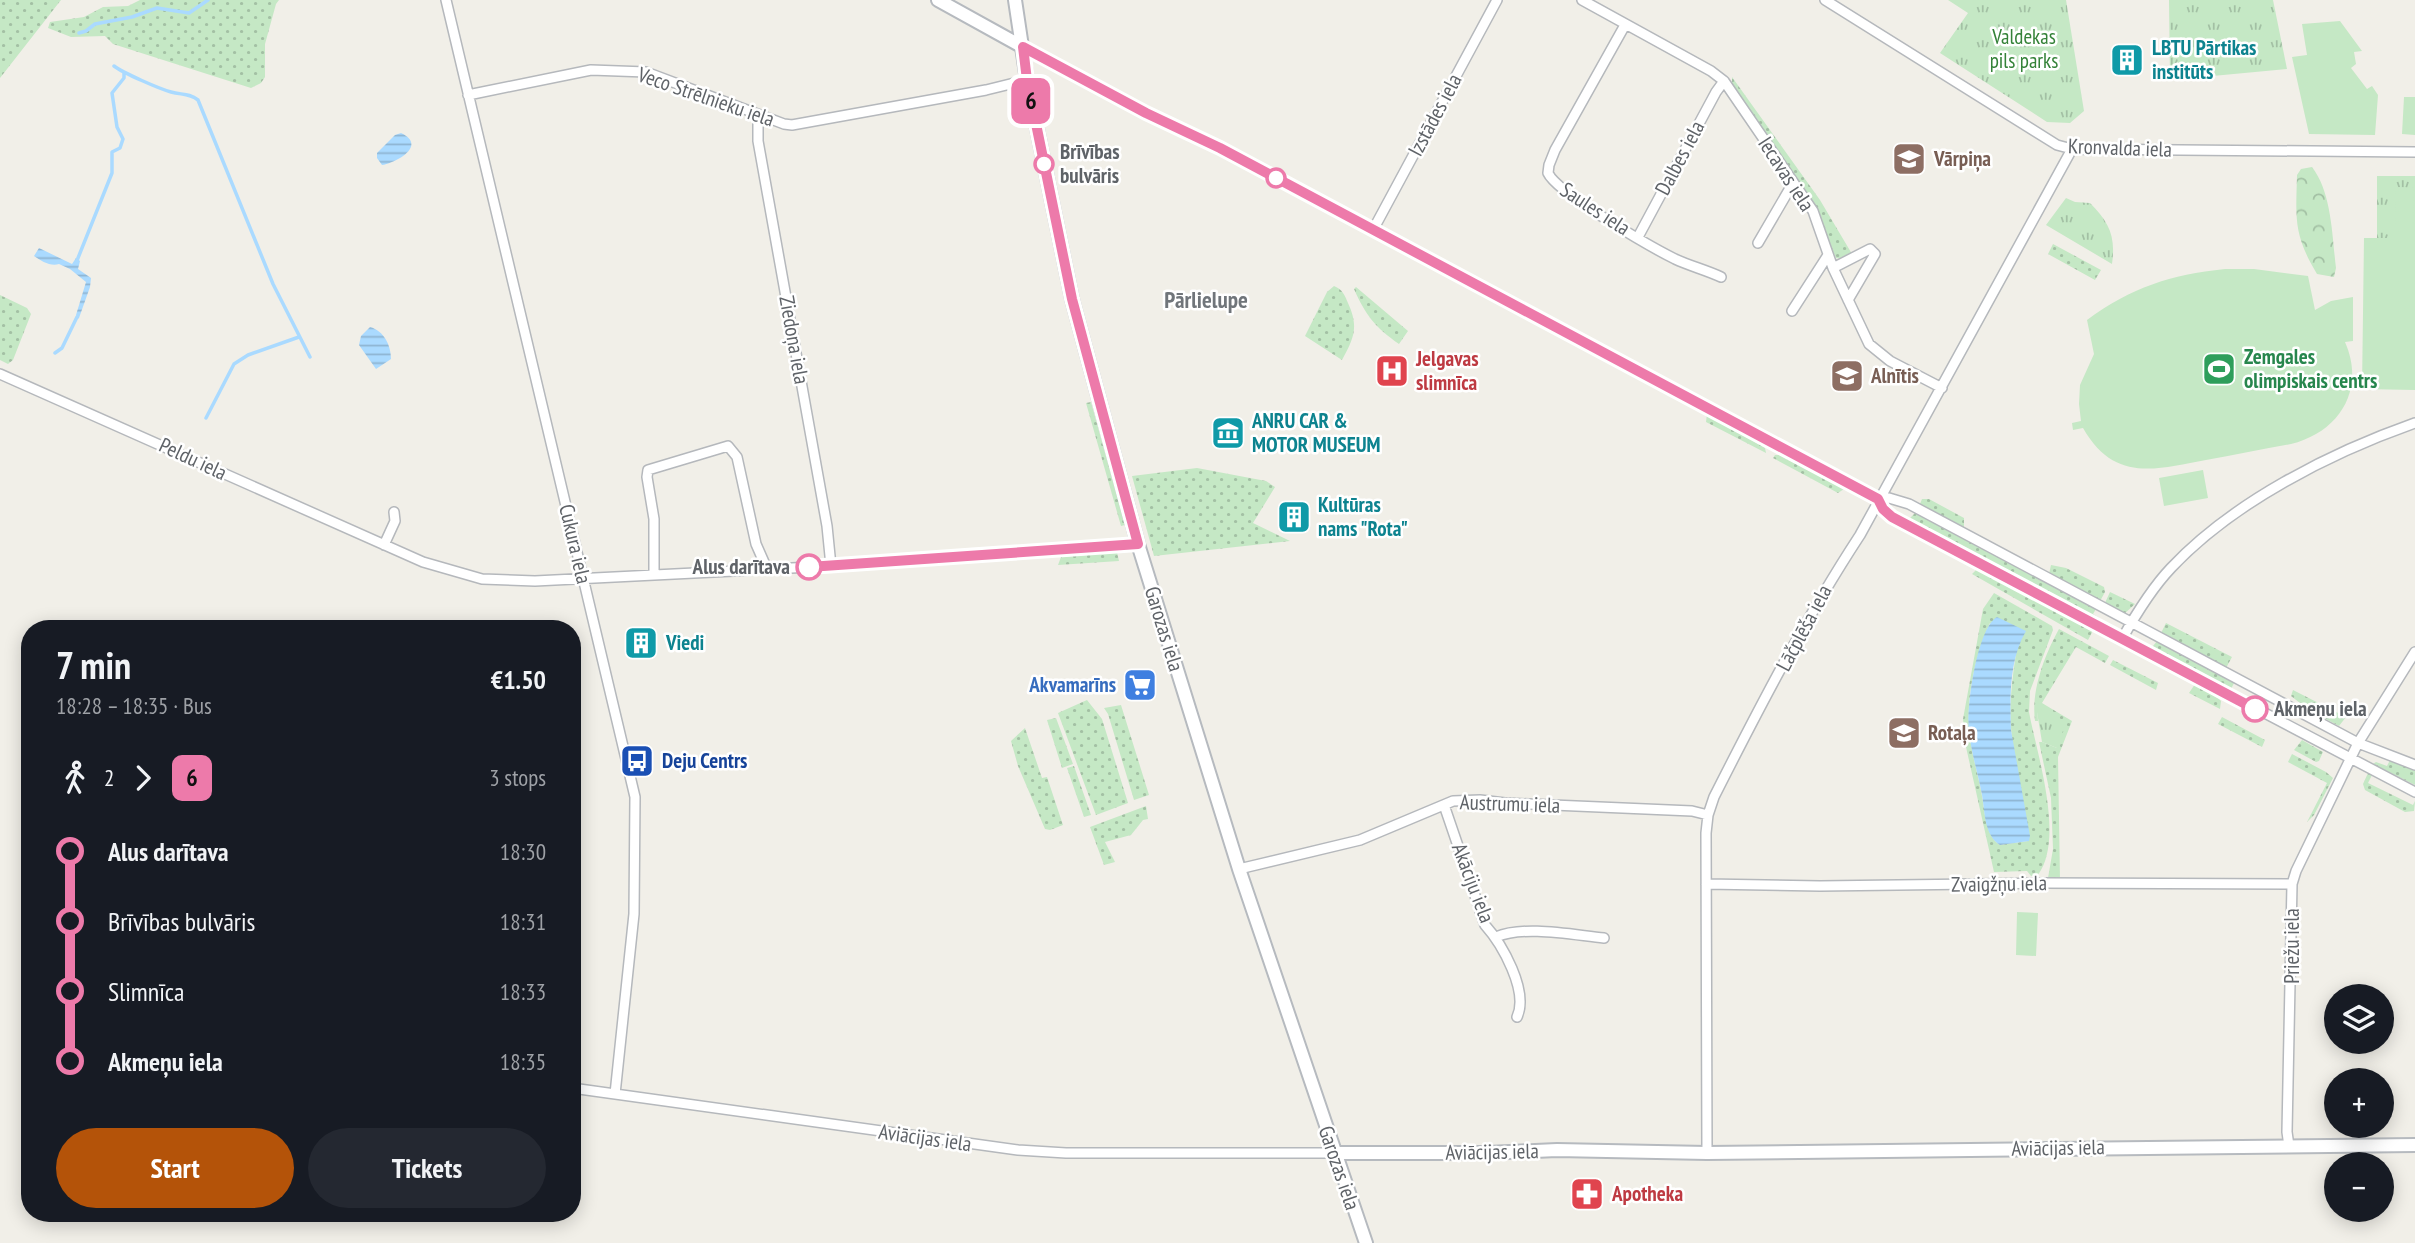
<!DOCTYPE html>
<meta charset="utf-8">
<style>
body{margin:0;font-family:"PT Sans Narrow",sans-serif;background:#242831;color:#f1f3f6;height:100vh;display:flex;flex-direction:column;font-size:26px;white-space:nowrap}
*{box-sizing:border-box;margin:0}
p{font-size:23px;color:#9ea1a6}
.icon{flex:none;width:38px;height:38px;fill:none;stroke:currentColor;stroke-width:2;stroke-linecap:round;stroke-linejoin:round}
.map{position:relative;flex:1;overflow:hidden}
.panel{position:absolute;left:21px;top:620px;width:560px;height:602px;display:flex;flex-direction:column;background:#171b24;border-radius:28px;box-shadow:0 4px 18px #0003}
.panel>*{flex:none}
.badge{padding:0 14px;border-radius:10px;font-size:24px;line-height:46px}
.fabs{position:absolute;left:2324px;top:984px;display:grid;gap:14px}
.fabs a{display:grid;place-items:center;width:70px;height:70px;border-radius:50%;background:#171b24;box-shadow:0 4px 18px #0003;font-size:35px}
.map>.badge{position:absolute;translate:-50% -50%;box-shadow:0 0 0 4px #fff}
.legs{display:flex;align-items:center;gap:10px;height:77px;padding:0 35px;font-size:23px}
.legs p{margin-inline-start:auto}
.headline{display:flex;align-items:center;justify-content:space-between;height:119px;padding:0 35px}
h1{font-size:38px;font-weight:700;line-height:52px}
.cta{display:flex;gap:14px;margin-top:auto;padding:14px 35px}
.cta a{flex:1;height:80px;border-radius:42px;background:#b45309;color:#fff;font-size:28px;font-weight:700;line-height:80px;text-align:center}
.cta a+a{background:#242831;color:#f1f3f6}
ul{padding:0 35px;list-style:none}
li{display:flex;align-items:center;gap:24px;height:70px;font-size:26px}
li i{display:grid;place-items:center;width:10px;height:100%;margin:0 9px;background:currentColor}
li i::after{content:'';width:18px;height:18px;margin:-9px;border:5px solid;border-radius:50%;background:#171b24}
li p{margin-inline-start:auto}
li:first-child i{background:linear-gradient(#0000 50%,currentColor 0)}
li:last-child i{background:linear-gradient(currentColor 50%,#0000 0)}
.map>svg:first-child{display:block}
.grass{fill:url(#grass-dots);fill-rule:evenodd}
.forest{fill:url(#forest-crowns)}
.park{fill:url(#park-tufts)}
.garden{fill:#c5e8c5}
.water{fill:url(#water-rules)}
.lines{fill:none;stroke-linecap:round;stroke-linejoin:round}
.stream{stroke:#aadaff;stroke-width:3.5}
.street-casing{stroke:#b5b8bc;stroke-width:12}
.secondary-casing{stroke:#b6babf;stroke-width:16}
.street{stroke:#fff;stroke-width:9}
.secondary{stroke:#fff;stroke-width:12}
.line-1-casing{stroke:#fff;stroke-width:16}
.line-1{stroke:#ed7aaa;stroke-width:10}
.stop-1-dot{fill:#fff;stroke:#ed7aaa;stroke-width:3.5}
.labels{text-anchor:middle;stroke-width:5;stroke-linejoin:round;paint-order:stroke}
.park-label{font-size:21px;fill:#348238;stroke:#fff}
.culture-label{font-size:21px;font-weight:bold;fill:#0d838f;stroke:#fff;text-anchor:start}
.street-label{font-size:21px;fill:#5f6368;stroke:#fff}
.stop-label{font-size:21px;font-weight:bold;fill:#5f6368;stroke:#fff;text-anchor:start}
.education-label{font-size:21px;font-weight:bold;fill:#785e54;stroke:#fff;text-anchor:start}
.leisure-label{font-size:21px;font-weight:bold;fill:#27864d;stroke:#fff;text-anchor:start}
.health-label{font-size:21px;font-weight:bold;fill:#be3a42;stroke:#fff;text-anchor:start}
.shop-label{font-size:21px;font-weight:bold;fill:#366cbe;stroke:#fff;text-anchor:end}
.transit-label{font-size:21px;font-weight:bold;fill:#164399;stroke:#fff;text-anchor:start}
.neighbourhood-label{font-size:23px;font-weight:bold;fill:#70757a;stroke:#fff}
</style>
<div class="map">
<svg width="2415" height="1243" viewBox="0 0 2415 1243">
<defs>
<pattern id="grass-dots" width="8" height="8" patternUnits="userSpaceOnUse" patternTransform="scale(1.75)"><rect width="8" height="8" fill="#c5e8c5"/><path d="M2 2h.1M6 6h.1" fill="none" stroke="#a3c0a4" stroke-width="1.8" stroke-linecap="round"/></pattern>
<pattern id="forest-crowns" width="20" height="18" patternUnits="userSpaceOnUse" patternTransform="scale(1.75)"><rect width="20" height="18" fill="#c5e8c5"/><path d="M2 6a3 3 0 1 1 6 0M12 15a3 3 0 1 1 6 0" fill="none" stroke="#a3c0a4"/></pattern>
<pattern id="park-tufts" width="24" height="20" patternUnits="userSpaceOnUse" patternTransform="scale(1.75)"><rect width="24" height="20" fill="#c5e8c5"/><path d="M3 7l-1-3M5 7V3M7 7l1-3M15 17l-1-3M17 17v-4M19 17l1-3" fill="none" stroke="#a3c0a4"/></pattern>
<pattern id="water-rules" width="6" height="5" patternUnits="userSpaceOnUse" patternTransform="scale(1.75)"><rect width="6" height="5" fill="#aadaff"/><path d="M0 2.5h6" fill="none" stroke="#8eb4d2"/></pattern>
</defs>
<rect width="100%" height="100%" fill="#f1efe8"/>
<path class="grass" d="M 0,0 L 61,0 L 0,78 Z
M 140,0 L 279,0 L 276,4 L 265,44 L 265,77 L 261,83 L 251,88 L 113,44 L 105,36 L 71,37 L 48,28 L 50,22 L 84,17 L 103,7 L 128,6 Z
M 1732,77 L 1820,200 L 1852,254 L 1842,259 L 1836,258 L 1813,206 L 1732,86 Z
M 2053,244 L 2101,270 L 2095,280 L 2048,254 Z
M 1334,286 C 1343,290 1344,294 1348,303 C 1359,327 1354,338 1342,360 L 1305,336 L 1327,292 Z
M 1356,287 L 1408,331 L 1399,344 C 1375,327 1366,316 1354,289 Z
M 0,295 L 27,308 L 31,314 L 13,360 L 8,364 L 0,360 Z
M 1091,402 L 1125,525 L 1121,526 L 1086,403 Z
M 1707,414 L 1765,448 L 1766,453 L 1706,422 Z
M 1775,455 L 1780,455 L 1844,489 L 1838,493 L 1773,458 Z
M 1197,468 L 1266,481 L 1275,487 L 1253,523 L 1290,541 L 1154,556 L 1132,476 Z
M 1922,499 L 1929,499 L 1964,518 L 1964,527 L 1920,504 Z
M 1915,513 L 2096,609 L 2093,614 L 2101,619 L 2099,622 L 1900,515 L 1903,514 L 1910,518 Z
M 1117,552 L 1119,561 L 1058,565 L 1061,557 Z
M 2051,565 L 2066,568 L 2104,587 L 2105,592 L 2099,603 L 2095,601 L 2092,596 L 2049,574 Z
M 1978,568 L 2095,627 L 2088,640 L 1972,574 Z
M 2110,592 L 2135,604 L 2123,615 L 2104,605 Z
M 1994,593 L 2052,626 L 2053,630 L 2030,691 L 2029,712 C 2037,755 2065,838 2038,875 L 2031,876 L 2027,871 L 1994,872 L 1966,747 L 1963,719 L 1983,609 ZM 1990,623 L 2017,647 C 2013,673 2009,701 2011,728 C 2014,766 2025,803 2028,841 L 2000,845 C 1985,835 1985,812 1982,796 C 1978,773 1970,750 1969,727 C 1967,694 1976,653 1990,623 Z
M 2166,623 L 2232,657 L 2226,668 L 2161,633 Z
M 2059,629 L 2109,656 L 2105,663 L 2076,647 L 2042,703 L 2072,721 L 2058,757 L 2060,880 L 2048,878 L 2053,849 L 2051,798 L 2039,742 L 2042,742 L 2057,748 L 2037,707 L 2038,721 L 2035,721 C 2031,691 2044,656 2059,629 Z
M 2157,641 L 2234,683 L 2230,691 L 2147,648 L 2153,646 Z
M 2113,660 L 2158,683 L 2156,690 L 2110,665 Z
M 2195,684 L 2219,699 L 2221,701 L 2220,709 L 2189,693 Z
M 2293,690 L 2346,717 L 2339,726 L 2309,710 L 2291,696 Z
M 1087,700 L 1102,719 L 1128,803 L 1096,815 L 1058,713 Z
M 1121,705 L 1149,795 L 1134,800 L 1108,714 L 1104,708 Z
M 2222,717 L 2265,740 L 2262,747 L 2218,724 Z
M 1056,718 L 1073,764 L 1062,768 L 1047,720 Z
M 1025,728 L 1042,778 L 1047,777 L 1063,825 L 1050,830 L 1045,829 L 1018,766 L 1011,741 Z
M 2302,740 L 2323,752 L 2319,761 L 2316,762 L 2294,750 Z
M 2292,754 L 2326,772 L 2333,778 L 2314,815 L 2307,822 L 2327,783 L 2288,762 Z
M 2390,760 L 2415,769 L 2415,785 L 2373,764 L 2376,762 L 2387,766 Z
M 1074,766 L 1091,815 L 1084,817 L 1067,768 Z
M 2368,773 L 2372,775 L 2368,783 L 2413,805 L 2415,801 L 2414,811 L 2405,812 L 2365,790 L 2363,784 Z
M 1146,806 L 1148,819 L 1143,820 L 1131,835 L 1105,842 L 1115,862 L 1104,865 L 1090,827 Z"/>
<path class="forest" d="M 2312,167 C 2332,193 2332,236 2336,268 L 2334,277 L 2317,274 C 2293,234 2296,219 2297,175 L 2301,169 Z"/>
<path class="park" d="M 1948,0 L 2066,0 L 2084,111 L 2070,123 L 2047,122 L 1940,53 L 1968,13 Z
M 2169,0 L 2273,0 L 2287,69 L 2170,80 Z
M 2377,176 L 2415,176 L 2415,238 L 2377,238 Z
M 2066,198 L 2075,202 L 2090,203 C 2109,222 2116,236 2112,264 L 2046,225 Z
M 2036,706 L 2066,722 L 2057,748 L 2042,742 Z"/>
<path class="garden" d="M 2340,21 L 2362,51 L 2354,52 L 2356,64 L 2351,68 L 2367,89 L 2372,86 L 2378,95 L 2375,135 L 2309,134 L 2292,57 L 2307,55 L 2302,24 Z
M 2404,97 L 2415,97 L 2415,135 L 2402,134 Z
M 2396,187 L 2414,188 L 2413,225 L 2395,225 Z
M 2364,238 L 2415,238 L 2415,390 L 2362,389 Z
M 2225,269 L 2254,269 L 2308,276 L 2315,310 L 2331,301 L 2353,297 L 2353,341 L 2345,342 C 2366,390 2339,432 2291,444 C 2263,449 2234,455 2206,460 C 2154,470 2114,482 2083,428 L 2073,430 L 2072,423 L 2081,421 L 2079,404 L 2080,385 L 2094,354 L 2087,320 C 2132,287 2170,275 2225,269 Z
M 2203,470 L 2208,498 L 2164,506 L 2159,478 Z
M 2017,912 L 2038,913 L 2036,956 L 2016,955 Z"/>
<path class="water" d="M 401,133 C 427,145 398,162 382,165 L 377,158 L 377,153 L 395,135 Z
M 39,248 L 72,264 L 76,258 L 80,261 L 78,269 L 91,278 L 90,287 L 79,318 L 77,319 L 76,315 L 86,282 L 70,269 L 59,264 C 51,267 41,261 34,256 Z
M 370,327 C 384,331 391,345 391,359 L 376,369 L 359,345 L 361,336 Z
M 1997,617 L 2026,631 C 2009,660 2010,697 2011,730 L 2030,836 L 2029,841 L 2000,845 C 1984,835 1985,812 1982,795 C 1978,774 1971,752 1969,731 C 1966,708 1977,628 1997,617 Z"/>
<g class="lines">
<path class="stream" d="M 79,33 L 86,31 L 95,24 L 132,17 L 157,8 L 189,13 L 208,0
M 114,66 C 123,73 160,89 171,92 C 182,95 189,93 198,100 L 273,284 L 310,357
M 76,263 L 112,173 L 112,152 L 120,148 L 123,139 L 117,127 L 112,93 L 124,78 L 124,73
M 55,353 L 62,348 L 77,317
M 206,418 L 234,364 L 248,355 L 299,337"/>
<defs>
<path id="street" d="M 446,0 L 635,797 L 634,914 L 615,1094
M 1582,0 L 1711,71 L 1724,81 L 1813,211 L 1833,268 L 1869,344 L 1890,361 L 1942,388
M 1825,0 L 2057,145 L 2072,149 L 2415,152
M 1625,25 L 1555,150 L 1549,165 L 1548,173 C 1557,193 1651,247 1675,259 C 1690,266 1706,270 1721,277
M 1023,47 L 1146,113 L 1220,148 L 1878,499 L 1889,498 L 1909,504 L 2358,743 L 2415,765
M 468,95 L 591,70 L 646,72 L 784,124 L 792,125 L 986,90 L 1027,80
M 758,114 L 758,141 L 827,526 L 831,566
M 1373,230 L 1497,0
M 1638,237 L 1716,92 L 1724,81
M 1758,243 L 1793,183
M 1833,268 L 1870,249 L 1875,254 L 1848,300
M 1792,311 L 1828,255
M 0,374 L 423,562 L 482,579 L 535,581 L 831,566 L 1138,544
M 1878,499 L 1883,509 L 1892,517 L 2415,792
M 384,545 L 395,521 L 394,512
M 654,575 L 654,519 L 647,477 L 648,470 L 728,446 L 737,457 L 756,544 L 767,569
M 2122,639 C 2136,614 2151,589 2171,568 C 2233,502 2330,453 2415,423
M 1444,805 L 1485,925 C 1502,944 1529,991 1517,1017
M 1239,869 L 1360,840 L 1453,801 L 1480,800 L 1505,803 L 1692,811 L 1708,815
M 1706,884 L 1820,886 L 2044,883 L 2292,884
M 1496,937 C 1524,925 1573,935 1604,938
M 572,1088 L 1018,1150 L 1066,1153 L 1334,1153
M 2289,1146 L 2287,1132 L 2292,884 L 2296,871 L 2358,743 L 2415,652
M 1707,1153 L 1706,833 L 1708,815 L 1714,797 C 1759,708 1805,619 1860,535 L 2072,149"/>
<path id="secondary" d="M 938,0 L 1023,47
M 1015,0 L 1027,80 L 1072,299 L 1138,544 L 1239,869 L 1366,1243
M 1334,1153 L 1487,1153 L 1557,1150 L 1707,1153 L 2415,1145"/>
</defs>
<use href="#street" class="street-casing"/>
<use href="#secondary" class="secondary-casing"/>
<use href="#street" class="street"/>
<use href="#secondary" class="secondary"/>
</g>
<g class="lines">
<defs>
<path id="line-1" d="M 809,567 L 1138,544 L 1072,299 L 1027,80 L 1023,47 L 1146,113 L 1220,148 L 1878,499 L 1883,509 L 1892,517 L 2255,709"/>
</defs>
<use href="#line-1" class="line-1-casing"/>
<use href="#line-1" class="line-1"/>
</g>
<defs>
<symbol id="building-square" viewBox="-11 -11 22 22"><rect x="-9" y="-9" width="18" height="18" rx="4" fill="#0f9aa8" stroke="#fff"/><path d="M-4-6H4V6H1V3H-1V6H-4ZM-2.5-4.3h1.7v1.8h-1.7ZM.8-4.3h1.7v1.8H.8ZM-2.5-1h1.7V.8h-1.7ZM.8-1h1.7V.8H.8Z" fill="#fff"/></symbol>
<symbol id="school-square" viewBox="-11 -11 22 22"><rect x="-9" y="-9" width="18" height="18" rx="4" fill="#8d6e63" stroke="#fff"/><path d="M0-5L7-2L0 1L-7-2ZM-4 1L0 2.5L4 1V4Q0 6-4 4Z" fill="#fff"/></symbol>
<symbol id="stadium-square" viewBox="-11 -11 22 22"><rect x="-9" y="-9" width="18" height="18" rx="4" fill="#2e9e5b" stroke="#fff"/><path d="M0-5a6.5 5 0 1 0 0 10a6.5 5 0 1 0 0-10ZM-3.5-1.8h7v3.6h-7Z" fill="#fff"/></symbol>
<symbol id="hospital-square" viewBox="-11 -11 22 22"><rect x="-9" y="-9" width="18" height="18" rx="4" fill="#e0444e" stroke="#fff"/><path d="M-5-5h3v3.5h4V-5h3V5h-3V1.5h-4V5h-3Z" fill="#fff"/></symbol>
<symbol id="museum-square" viewBox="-11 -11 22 22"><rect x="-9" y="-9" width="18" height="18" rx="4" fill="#0f9aa8" stroke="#fff"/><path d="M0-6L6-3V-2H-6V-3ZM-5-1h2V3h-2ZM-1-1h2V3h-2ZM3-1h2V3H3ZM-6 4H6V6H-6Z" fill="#fff"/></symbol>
<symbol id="supermarket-square" viewBox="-11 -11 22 22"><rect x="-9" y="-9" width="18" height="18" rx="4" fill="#3f7fe0" stroke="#fff"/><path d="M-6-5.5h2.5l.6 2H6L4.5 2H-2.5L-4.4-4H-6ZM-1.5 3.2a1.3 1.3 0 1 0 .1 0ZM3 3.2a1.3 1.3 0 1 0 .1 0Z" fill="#fff"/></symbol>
<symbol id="bus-square" viewBox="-11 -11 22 22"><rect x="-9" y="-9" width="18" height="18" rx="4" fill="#1a4fb4" stroke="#fff"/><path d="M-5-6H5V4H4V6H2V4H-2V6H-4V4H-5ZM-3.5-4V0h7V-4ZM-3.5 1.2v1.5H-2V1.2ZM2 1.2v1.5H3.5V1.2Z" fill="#fff"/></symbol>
<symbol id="pharmacy-square" viewBox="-11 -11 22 22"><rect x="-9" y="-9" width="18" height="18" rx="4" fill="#e0444e" stroke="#fff"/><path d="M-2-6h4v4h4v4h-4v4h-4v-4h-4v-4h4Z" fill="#fff"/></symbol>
</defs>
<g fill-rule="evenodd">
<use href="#building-square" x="2108" y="41" width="38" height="38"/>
<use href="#school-square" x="1890" y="140" width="38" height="38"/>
<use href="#stadium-square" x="2200" y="350" width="38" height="38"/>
<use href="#hospital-square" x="1373" y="352" width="38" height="38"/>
<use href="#school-square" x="1828" y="357" width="38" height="38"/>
<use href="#museum-square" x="1209" y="414" width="38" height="38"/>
<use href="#building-square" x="1275" y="498" width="38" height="38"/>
<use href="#building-square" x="622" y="624" width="38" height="38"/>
<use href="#supermarket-square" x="1121" y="666" width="38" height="38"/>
<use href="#school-square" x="1885" y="714" width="38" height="38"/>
<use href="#bus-square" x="618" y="742" width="38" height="38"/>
<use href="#pharmacy-square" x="1568" y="1175" width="38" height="38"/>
</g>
<g class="stop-1-dot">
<circle cx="1044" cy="164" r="9"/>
<circle cx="1276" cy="178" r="9"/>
<circle cx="809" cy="567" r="12"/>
<circle cx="2255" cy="709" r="12"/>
</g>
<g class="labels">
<g class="park-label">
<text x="2024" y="44">Valdekas<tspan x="2024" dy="24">pils parks</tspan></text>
</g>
<g class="culture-label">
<text x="2152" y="55">LBTU Pārtikas<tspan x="2152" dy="24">institūts</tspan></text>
<text x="1252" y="428">ANRU CAR &amp;<tspan x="1252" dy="24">MOTOR MUSEUM</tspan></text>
<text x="1318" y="512">Kultūras<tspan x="1318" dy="24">nams "Rota"</tspan></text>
<text x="666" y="650">Viedi</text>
</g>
<g class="street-label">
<text transform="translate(706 97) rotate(19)" y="7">Veco Strēlnieku iela</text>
<text transform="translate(1435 115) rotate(-62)" y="7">Izstādes iela</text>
<text transform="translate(2120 148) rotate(2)" y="7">Kronvalda iela</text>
<text transform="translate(1680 158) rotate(-62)" y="7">Dalbes iela</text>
<text transform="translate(1786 174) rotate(57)" y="7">Iecavas iela</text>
<text transform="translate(1595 209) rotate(33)" y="7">Saules iela</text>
<text transform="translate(794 340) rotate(80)" y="7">Ziedoņa iela</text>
<text transform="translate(193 459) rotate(25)" y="7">Peldu iela</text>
<text transform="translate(575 544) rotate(77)" y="7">Cukura iela</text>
<text transform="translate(1804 628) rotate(-62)" y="7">Lāčplēša iela</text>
<text transform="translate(1164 629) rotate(73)" y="7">Garozas iela</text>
<text transform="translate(1510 804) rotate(2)" y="7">Austrumu iela</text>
<text transform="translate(1473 883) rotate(69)" y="7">Akāciju iela</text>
<text transform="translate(1999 884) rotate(-1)" y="7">Zvaigžņu iela</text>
<text transform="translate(2292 946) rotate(-90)" y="7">Priežu iela</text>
<text transform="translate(925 1138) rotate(8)" y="7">Aviācijas iela</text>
<text transform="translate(2058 1148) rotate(-1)" y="7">Aviācijas iela</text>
<text transform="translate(1492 1152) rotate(-1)" y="7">Aviācijas iela</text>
<text transform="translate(1339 1168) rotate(71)" y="7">Garozas iela</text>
</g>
<g class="stop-label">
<text x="1060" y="159">Brīvības<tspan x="1060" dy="24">bulvāris</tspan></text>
<text x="790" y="574" text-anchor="end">Alus darītava</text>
<text x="2274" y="716">Akmeņu iela</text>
</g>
<g class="education-label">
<text x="1934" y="166">Vārpiņa</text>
<text x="1871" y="383">Alnītis</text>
<text x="1928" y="740">Rotaļa</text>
</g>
<g class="leisure-label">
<text x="2244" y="364">Zemgales<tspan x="2244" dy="24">olimpiskais centrs</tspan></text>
</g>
<g class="health-label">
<text x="1416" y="366">Jelgavas<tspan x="1416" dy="24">slimnīca</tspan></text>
<text x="1612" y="1201">Apotheka</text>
</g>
<g class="shop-label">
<text x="1116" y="692">Akvamarīns</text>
</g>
<g class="transit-label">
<text x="662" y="768">Deju Centrs</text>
</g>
<g class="neighbourhood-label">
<text x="1206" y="308">Pārlielupe</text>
</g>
</g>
</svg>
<div class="fabs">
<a><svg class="icon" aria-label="layers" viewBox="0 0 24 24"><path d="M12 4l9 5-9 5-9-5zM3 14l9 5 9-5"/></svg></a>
<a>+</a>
<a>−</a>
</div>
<b class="badge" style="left:1031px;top:101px;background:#ed7aaa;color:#111">6</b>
<section class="panel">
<div class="headline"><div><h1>7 min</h1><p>18:28 – 18:35 · Bus</p></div><b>€1.50</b></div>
<div class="legs"><svg class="icon" aria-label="walk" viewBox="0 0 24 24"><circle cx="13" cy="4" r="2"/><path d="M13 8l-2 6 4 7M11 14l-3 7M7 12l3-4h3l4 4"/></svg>2<svg class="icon" aria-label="forward" viewBox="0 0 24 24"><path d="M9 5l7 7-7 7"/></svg><b class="badge" style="background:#ed7aaa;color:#111">6</b><p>3 stops</p></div>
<ul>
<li><i style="color:#ed7aaa"></i><b>Alus darītava</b><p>18:30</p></li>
<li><i style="color:#ed7aaa"></i><span>Brīvības bulvāris</span><p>18:31</p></li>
<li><i style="color:#ed7aaa"></i><span>Slimnīca</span><p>18:33</p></li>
<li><i style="color:#ed7aaa"></i><b>Akmeņu iela</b><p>18:35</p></li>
</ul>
<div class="cta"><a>Start</a><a>Tickets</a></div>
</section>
</div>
